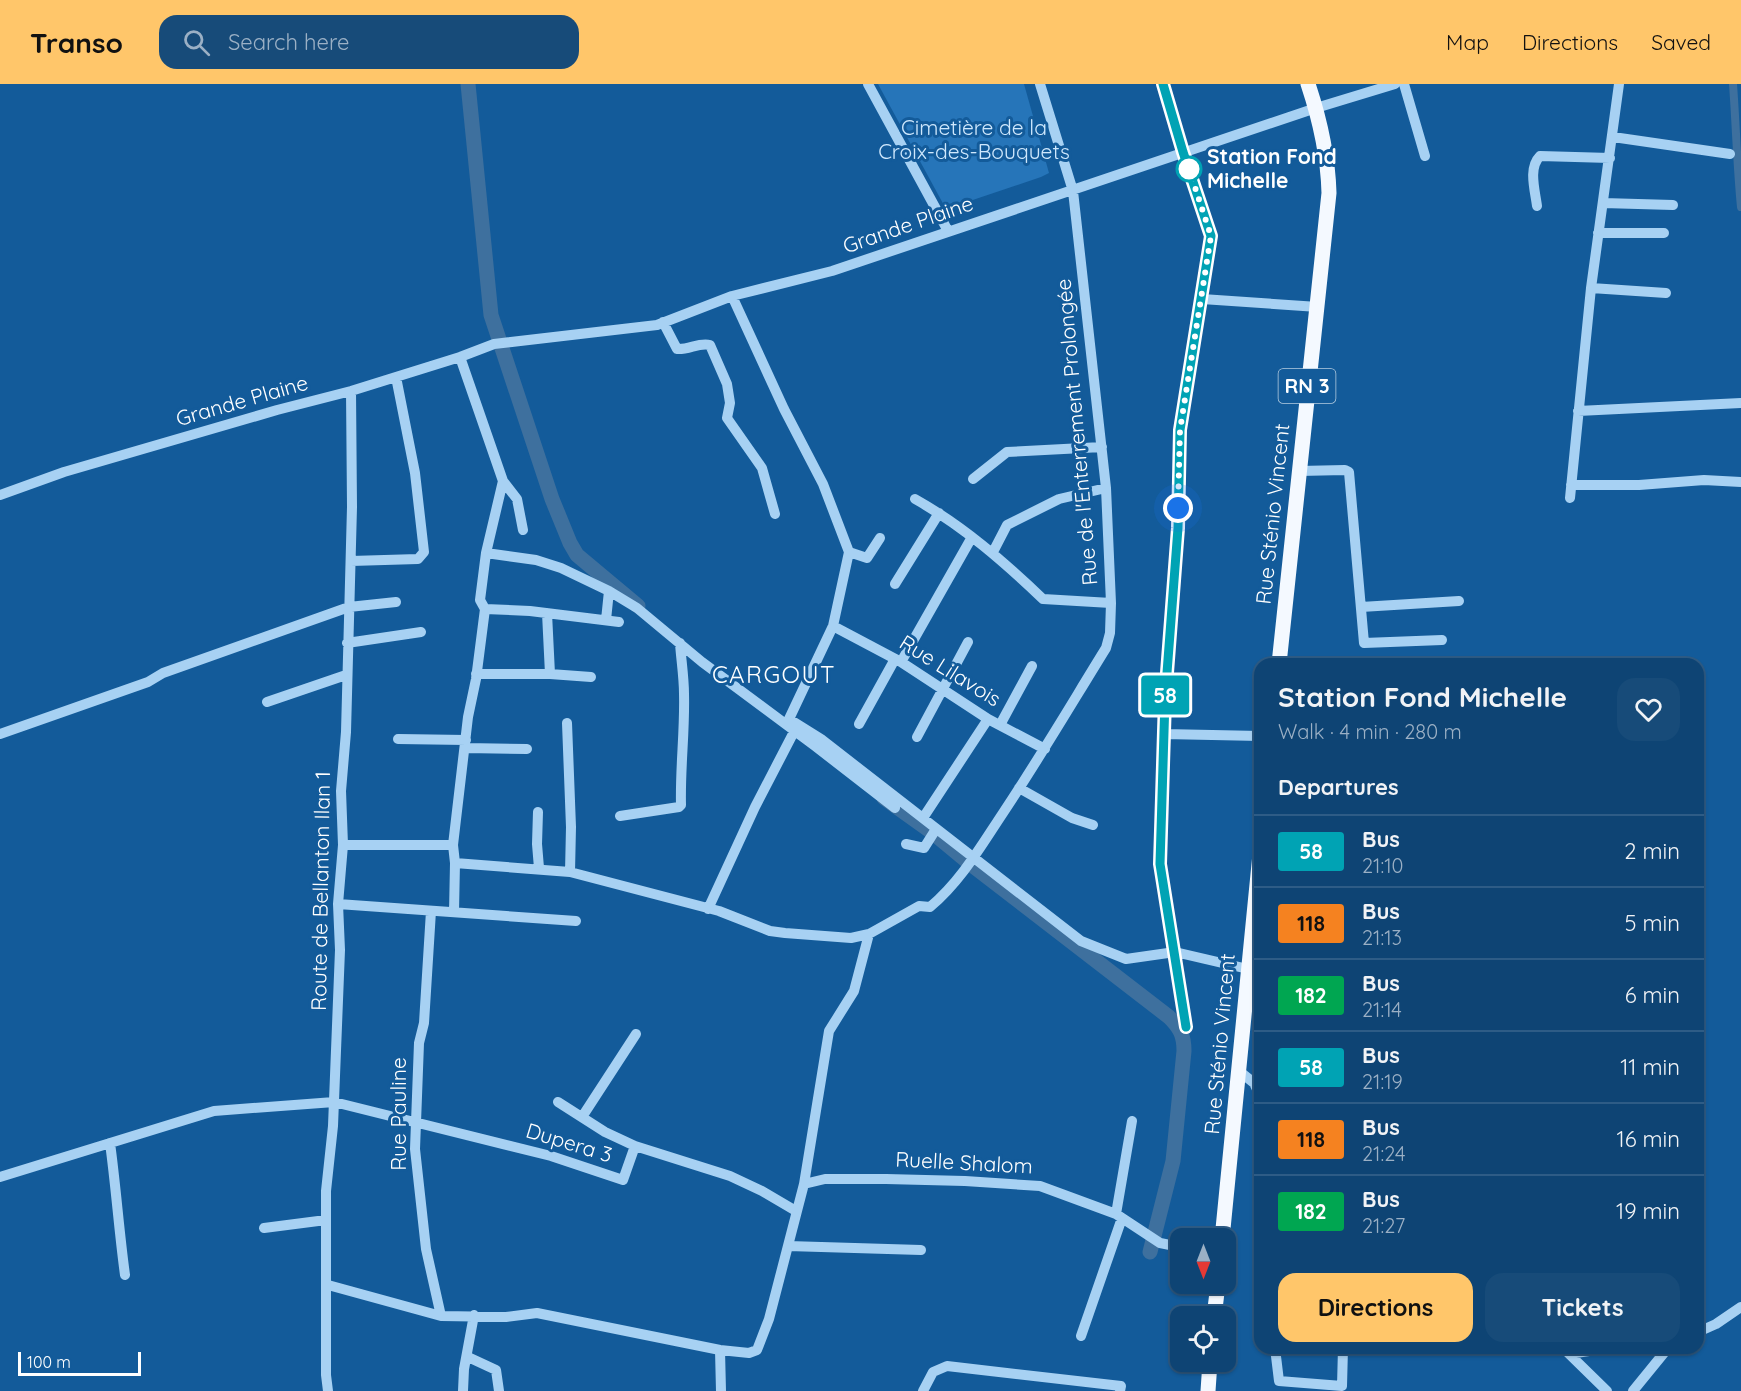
<!DOCTYPE html>
<meta charset="utf-8">
<style>
body{margin:0;font-family:Quicksand,sans-serif;background:#174b79;color:#f1f3f6;height:100vh;display:flex;flex-direction:column;font-size:22px;white-space:nowrap}
*{box-sizing:border-box;margin:0}
p{font-size:20px;color:#9bb0c5}
.icon{flex:none;width:33px;height:33px;fill:none;stroke:currentColor;stroke-width:2;stroke-linecap:round;stroke-linejoin:round}
.map{position:relative;flex:1;overflow:hidden}
.details{position:absolute;left:1254px;top:574px;width:450px;height:696px;display:flex;flex-direction:column;background:#0e4474;border-radius:18px;box-shadow:0 2px 4px #0004,0 0 0 2px #2e5c86}
.details>*{flex:none}
.badge{padding:0 12px;border-radius:4px;font-size:21px;line-height:39px}
.needle{width:39px;rotate:180deg}
.buttons{position:absolute;left:1170px;top:1144px;display:grid;gap:12px}
.buttons a{display:grid;place-items:center;width:66px;height:66px;border-radius:12px;background:#0e4474;box-shadow:0 2px 4px #0004,0 0 0 2px #2e5c86;font-size:30px}
.scale{position:absolute;left:18px;bottom:15px;width:123px;box-sizing:border-box;padding-left:6px;border:3px solid #fff;border-top:0;font-size:16px;line-height:21px;white-space:nowrap;color:#fff;-webkit-text-stroke:4px #135b9a;paint-order:stroke}
.you{position:absolute;width:30px;height:30px;margin:-15px;border:4px solid #fff;border-radius:50%;background:#1a73e8;box-shadow:0 0 0 9px #1a73e833}
.map>.badge{position:absolute;translate:-50% -50%;box-shadow:0 0 0 3px #fff}
h2{padding:0 24px;font-size:22px;line-height:54px}
.round{display:grid;place-items:center;flex:none;width:63px;height:63px;border-radius:18px;background:#174b79}
.summary{display:flex;align-items:center;justify-content:space-between;height:102px;padding:0 24px}
h1{font-size:28px;font-weight:700;line-height:45px}
.primary-button{display:flex;gap:12px;margin-top:auto;padding:12px 24px}
.primary-button a{flex:1;height:69px;border-radius:18px;background:#ffc66a;color:#111;font-size:24px;font-weight:700;line-height:69px;text-align:center}
.primary-button a+a{background:#174b79;color:#f1f3f6}
ul{padding:0;list-style:none}
li{display:flex;align-items:center;gap:18px;height:72px;padding:0 24px;border-top:2px solid #2e5c86}
li div{flex:1}
li b{display:block;font-size:22px}
li em{font-style:normal}
li .badge{min-width:66px;font-weight:700;text-align:center}
header{display:flex;align-items:center;gap:36px;box-sizing:border-box;height:84px;padding:0 30px;background:#ffc66a;color:#111}
header strong{font-size:28px}
nav{display:flex;gap:33px;margin-inline-start:auto;font-size:21px}
.search{width:420px;height:54px;background:#174b79;display:flex;align-items:center;gap:15px;box-sizing:border-box;padding:0 21px;border-radius:18px;color:#9bb0c5;font-size:22px}
.map>svg:first-child{display:block}
.green{fill:#2675b9}
.lines{fill:none;stroke-linecap:round;stroke-linejoin:round}
.canal{stroke:#3e709e;stroke-width:8}
.river{stroke:#3e709e;stroke-width:15}
.minor{stroke:#a7d1f3;stroke-width:10}
.major{stroke:#f4f9ff;stroke-width:15}
.line-casing{stroke:#fff;stroke-width:14}
.line{stroke:#00a3b4;stroke-width:9}
.walk{stroke:#fff;stroke-width:6;stroke-dasharray:0 10.8}
.stop-dot{fill:#fff;stroke:#00a3b4;stroke-width:3}
.labels{text-anchor:middle;stroke-width:6;stroke-linejoin:round;paint-order:stroke}
.shield{fill:#135b9a;stroke:#b8cee1;stroke-width:1.5}
.shield-label{font-size:20px;font-weight:bold;fill:#fff}
.park-label{font-size:21px;fill:#cfe8fd;stroke:#135b9a}
.stop-label{font-size:21px;font-weight:bold;fill:#fff;stroke:#135b9a;text-anchor:start}
.street-label{font-size:21px;fill:#fff;stroke:#135b9a}
.quarter-label{font-size:24px;letter-spacing:1.5px;fill:#fff;stroke:#135b9a}
</style>
<header>
<strong>Transo</strong>
<div class="search"><svg class="icon" aria-label="search" viewBox="0 0 24 24"><circle cx="10" cy="10" r="6"/><path d="M15 15l6 6"/></svg>Search here</div>
<nav><a>Map</a><a>Directions</a><a>Saved</a></nav>
</header>
<div class="map">
<svg width="1741" height="1307" viewBox="0 0 1741 1307">
<rect width="100%" height="100%" fill="#135b9a"/>
<path class="green" d="M 878,0 L 1024,0 L 1049,89 L 1041,93 L 946,125 Z"/>
<g class="lines">
<path class="canal" d="M 1733,0 C 1736,41 1737,82 1741,123"/>
<path class="river" d="M 468,0 L 491,231 L 552,415 L 570,459 L 577,471 L 638,522
M 884,714 L 933,749 L 968,778 L 1169,933 C 1180,944 1184,951 1184,967 L 1173,1077 L 1150,1168"/>
<path class="minor" d="M 868,0 L 948,147
M 1163,0 L 1183,68 L 1211,152 L 1180,346 L 1178,444 L 1166,598 L 1160,780 L 1186,943
M 1404,0 L 1425,72
M 1613,53 L 1730,70
M 1603,119 L 1673,121
M 1537,122 C 1535,106 1528,84 1540,72 L 1610,74
M 1598,149 L 1664,149
M 1591,204 L 1666,209
M 732,212 L 784,325 L 823,400 L 849,468 L 833,542 L 789,635 L 821,655 L 1081,857 L 1126,875 L 1175,868 L 1248,885
M 1202,215 L 1318,223
M 663,238 L 677,265 C 689,266 699,258 710,261 L 727,300 L 730,319 L 727,334 L 762,384 L 775,430
M 1578,327 L 1741,319
M 1299,387 L 1345,386 L 1349,388 L 1364,559 L 1442,556
M 973,395 L 1007,368 L 1102,363
M 503,397 L 517,415 L 523,446
M 1571,401 L 1639,401 L 1704,396 L 1741,398
M 0,411 L 64,388 L 277,326 L 351,307 L 460,273 L 494,260 L 657,241 L 732,212 L 832,187 L 1316,24 L 1395,0
M 1570,414 L 1591,204 L 1619,0
M 915,415 C 963,442 1003,477 1043,515 L 1111,519
M 849,468 L 867,474 L 880,454
M 993,468 L 1007,441 L 1059,415 L 1106,404
M 486,469 L 536,476 L 561,484 L 609,507 L 637,524 L 702,578 L 815,662 L 895,724
M 351,477 L 418,475 L 424,468 L 415,389 L 396,293
M 895,500 L 939,429
M 1361,523 L 1459,517
M 485,525 L 530,527 L 619,538
M 547,529 L 550,590
M 606,536 L 609,507
M 833,542 L 901,578 L 988,635 L 1045,665
M 347,559 L 421,548
M 901,578 L 972,453
M 476,590 L 550,590 L 591,593
M 267,618 L 346,591
M 567,639 L 571,743 L 570,788
M 859,640 L 895,575
M 1000,641 L 1032,582
M 0,650 L 148,598 L 163,589 L 349,523 L 396,518
M 1164,650 L 1260,652
M 917,653 L 968,558
M 398,655 L 466,656
M 465,664 L 527,665
M 1019,704 L 1072,734 L 1093,741
M 538,728 L 537,760 L 539,784
M 620,732 L 679,723 L 681,721 C 680,684 685,647 684,610 C 684,593 681,575 680,559
M 923,734 L 988,635
M 906,760 L 924,764 L 936,745
M 343,761 L 453,761 L 455,779 L 570,788 L 719,827 L 770,847 L 785,849 L 851,854 L 869,850 L 919,822 L 930,823 C 961,797 981,762 1003,729 C 1039,675 1072,619 1106,564 L 1110,549 L 1111,519 L 1106,404 L 1073,107 L 1040,0
M 453,761 L 468,633 L 476,595 L 485,525 L 480,516 L 486,469 L 503,397 L 460,273
M 338,820 L 576,837
M 708,825 L 755,723 L 797,642
M 431,827 L 424,939 L 419,959 L 415,1065 L 426,1165 L 441,1232
M 454,828 L 455,779
M 1239,987 L 1254,999 L 1260,1012
M 558,1018 L 605,1048 L 635,1062
M 582,1033 L 636,950
M 110,1059 C 116,1103 119,1147 125,1191
M 0,1093 L 214,1027 L 334,1018 L 551,1072 L 623,1096 L 635,1062 L 730,1092 L 762,1107 L 796,1127
M 804,1100 L 825,1095 L 886,1095 L 965,1097 L 1040,1102 L 1116,1130 L 1160,1159 L 1180,1163
M 1116,1130 L 1132,1037
M 264,1144 L 326,1136
M 788,1162 L 921,1166
M 328,1201 L 441,1232 L 506,1233 L 537,1229 L 720,1266 L 749,1269 L 757,1266 L 769,1235 L 804,1100 L 829,947 L 854,907 L 869,850
M 1698,1248 L 1716,1240 L 1741,1223
M 1081,1252 L 1122,1134
M 1275,1264 L 1279,1297 L 1342,1302 L 1343,1264
M 1563,1264 L 1607,1307
M 720,1266 L 721,1307
M 1569,1270 L 1609,1264
M 468,1273 L 496,1286 L 499,1307
M 328,1307 L 326,1291 L 326,1107 L 333,1042 L 340,866 L 338,820 L 343,761 L 341,707 L 346,648 L 352,423 L 351,307
M 463,1307 L 464,1285 L 474,1231
M 923,1307 L 933,1288 L 947,1282 L 1121,1302 L 1120,1307
M 1633,1307 L 1668,1264"/>
<path class="major" d="M 1279,580 L 1329,109 C 1328,72 1320,36 1308,0
M 1222,1155 L 1260,770
M 1214,1233 L 1218,1200
M 1208,1307 L 1210,1278"/>
</g>
<g class="lines">
<defs>
<path id="line" d="M 1163,0 L 1183,68 L 1211,152 L 1180,346 L 1178,444 L 1165,615 L 1160,780 L 1186,943"/>
</defs>
<use href="#line" class="line-casing"/>
<use href="#line" class="line"/>
<path class="walk" d="M 1178,424 L 1180,346 L 1211,152 L 1189,85"/>
</g>
<circle class="stop-dot" cx="1189" cy="85" r="12"/>
<g class="labels">
<rect class="shield" x="1278.5" y="285" width="57" height="34" rx="4.5"/>
<g class="shield-label">
<text x="1307" y="309">RN 3</text>
</g>
<g class="park-label">
<text x="974" y="51">Cimetière de la<tspan x="974" dy="24">Croix-des-Bouquets</tspan></text>
</g>
<g class="stop-label">
<text x="1207" y="80">Station Fond<tspan x="1207" dy="24">Michelle</tspan></text>
</g>
<g class="street-label">
<text transform="translate(908 141) rotate(-19)" y="7">Grande Plaine</text>
<text transform="translate(242 317) rotate(-16)" y="7">Grande Plaine</text>
<text transform="translate(1077 348) rotate(-95)" y="7">Rue de l'Enterrement Prolongée</text>
<text transform="translate(1273 430) rotate(-84)" y="7">Rue Sténio Vincent</text>
<text transform="translate(950 587) rotate(32)" y="7">Rue Lilavois</text>
<text transform="translate(321 807) rotate(-89)" y="7">Route de Bellanton Ilan 1</text>
<text transform="translate(1220 960) rotate(-85)" y="7">Rue Sténio Vincent</text>
<text transform="translate(399 1030) rotate(-90)" y="7">Rue Pauline</text>
<text transform="translate(569 1059) rotate(17)" y="7">Dupera 3</text>
<text transform="translate(964 1079) rotate(3)" y="7">Ruelle Shalom</text>
</g>
<g class="quarter-label">
<text x="774" y="599">CARGOUT</text>
</g>
</g>
</svg>
<div class="buttons">
<a><svg class="needle" viewBox="-14 -14 28 28"><path d="M0-13l5 13h-10z" fill="#e53935"/><path d="M0 13l5-13h-10z" fill="#9bb0c5"/></svg></a>
<a><svg class="icon" aria-label="locate" viewBox="0 0 24 24"><circle cx="12" cy="12" r="6"/><path d="M12 2v4M12 18v4M2 12h4M18 12h4"/></svg></a>
</div>
<div class="scale">100 m</div>
<div class="you" style="left:1178px;top:424px"></div>
<b class="badge" style="left:1165px;top:611px;background:#00a3b4;color:#fff">58</b>
<section class="details">
<div class="summary"><div><h1>Station Fond Michelle</h1><p>Walk · 4 min · 280 m</p></div><a class="round"><svg class="icon" aria-label="heart" viewBox="0 0 24 24"><path d="M12 20l-8-8c-3-5 5-10 8-4 3-6 11-1 8 4z"/></svg></a></div>
<h2>Departures</h2>
<ul>
<li><span class="badge" style="background:#00a3b4;color:#fff">58</span><div><b>Bus</b><p>21:10</p></div><em>2 min</em></li>
<li><span class="badge" style="background:#f58220;color:#111">118</span><div><b>Bus</b><p>21:13</p></div><em>5 min</em></li>
<li><span class="badge" style="background:#00a651;color:#fff">182</span><div><b>Bus</b><p>21:14</p></div><em>6 min</em></li>
<li><span class="badge" style="background:#00a3b4;color:#fff">58</span><div><b>Bus</b><p>21:19</p></div><em>11 min</em></li>
<li><span class="badge" style="background:#f58220;color:#111">118</span><div><b>Bus</b><p>21:24</p></div><em>16 min</em></li>
<li><span class="badge" style="background:#00a651;color:#fff">182</span><div><b>Bus</b><p>21:27</p></div><em>19 min</em></li>
</ul>
<div class="primary-button"><a>Directions</a><a>Tickets</a></div>
</section>
</div>
